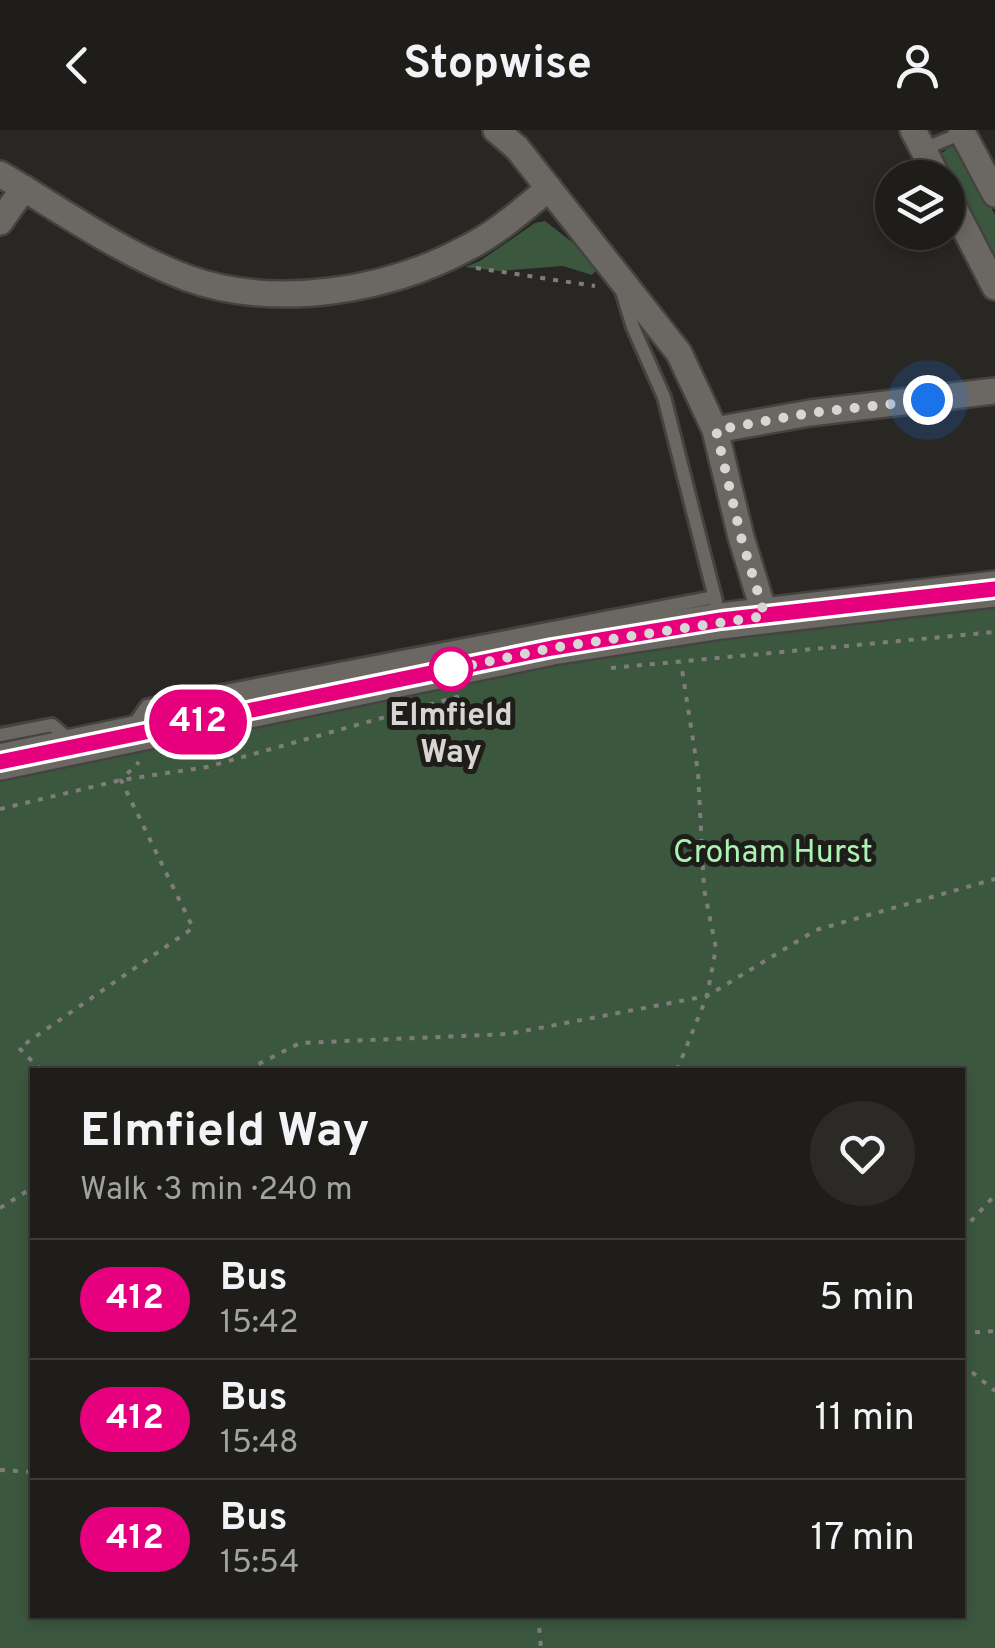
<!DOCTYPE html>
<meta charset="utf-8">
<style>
body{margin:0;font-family:Overpass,sans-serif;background:#2c2a27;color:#f1f3f6;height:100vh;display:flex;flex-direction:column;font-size:38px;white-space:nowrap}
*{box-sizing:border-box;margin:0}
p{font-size:32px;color:#a1a2a2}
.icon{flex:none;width:55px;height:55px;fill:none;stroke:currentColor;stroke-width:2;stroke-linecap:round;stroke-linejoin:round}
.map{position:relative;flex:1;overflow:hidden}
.details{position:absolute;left:30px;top:938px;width:935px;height:550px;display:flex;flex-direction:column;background:#1f1d1a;border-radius:0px;box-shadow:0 5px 15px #0003,0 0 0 2px #3c3b39}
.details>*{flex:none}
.badge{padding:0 20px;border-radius:32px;font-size:35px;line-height:65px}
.controls{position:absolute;left:875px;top:30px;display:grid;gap:20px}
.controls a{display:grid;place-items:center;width:90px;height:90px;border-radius:50%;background:#1f1d1a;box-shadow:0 5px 15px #0003,0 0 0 2px #3c3b39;font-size:50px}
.you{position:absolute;width:50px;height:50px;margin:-25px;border:8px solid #fff;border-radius:50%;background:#1a73e8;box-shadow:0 0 0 15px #1a73e833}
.map>.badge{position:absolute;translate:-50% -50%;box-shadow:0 0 0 5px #fff}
.round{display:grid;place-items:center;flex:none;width:105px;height:105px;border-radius:52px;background:#2c2a27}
.head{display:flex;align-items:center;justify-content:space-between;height:170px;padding:0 50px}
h1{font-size:48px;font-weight:700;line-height:75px}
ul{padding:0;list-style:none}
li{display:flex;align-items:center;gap:30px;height:120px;padding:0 50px;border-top:2px solid #3c3b39}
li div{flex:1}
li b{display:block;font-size:38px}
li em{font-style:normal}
li .badge{min-width:110px;font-weight:700;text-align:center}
header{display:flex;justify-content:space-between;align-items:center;height:130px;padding:0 50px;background:#1f1d1a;font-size:45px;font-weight:700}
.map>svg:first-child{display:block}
.green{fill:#3b583f;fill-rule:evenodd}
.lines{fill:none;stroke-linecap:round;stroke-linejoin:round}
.lane-casing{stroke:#454340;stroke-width:18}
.street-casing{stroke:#454340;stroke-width:30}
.secondary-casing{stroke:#454340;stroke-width:40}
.path{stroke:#7f7d7a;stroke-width:4;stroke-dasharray:5 8;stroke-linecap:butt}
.lane{stroke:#6b6864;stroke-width:12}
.street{stroke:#6b6864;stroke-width:25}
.secondary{stroke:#6b6864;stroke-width:35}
.line-casing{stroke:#fff;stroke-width:22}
.line{stroke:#e6007e;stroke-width:15}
.walk{stroke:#d8d6d4;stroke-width:10;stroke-dasharray:0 18}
.stop-dot{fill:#fff;stroke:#e6007e;stroke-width:5}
.labels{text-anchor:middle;stroke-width:10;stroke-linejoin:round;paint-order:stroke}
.stop-label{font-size:32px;font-weight:bold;fill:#d8d6d4;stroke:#1f1d19}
.park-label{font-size:32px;fill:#a9f3b3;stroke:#1f1d19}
</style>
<header><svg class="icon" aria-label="back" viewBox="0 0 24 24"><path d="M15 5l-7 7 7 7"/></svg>Stopwise<svg class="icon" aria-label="person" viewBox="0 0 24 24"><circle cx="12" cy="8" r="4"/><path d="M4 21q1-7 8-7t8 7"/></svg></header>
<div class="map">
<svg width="995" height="1518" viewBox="0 0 995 1518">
<rect width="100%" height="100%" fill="#292723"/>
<path class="green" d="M 951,16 L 964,25 L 995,85 L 995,144 L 948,54 L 938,26 Z
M 545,91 L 581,119 L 597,139 L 592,145 L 563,136 L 499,141 L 465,137 L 480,131 L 535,93 Z
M 995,474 L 995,1518 L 0,1518 L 0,645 L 588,523 ZM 32,940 L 962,940 L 962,1485 L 32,1485 Z"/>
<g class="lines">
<defs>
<path id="lane" d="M 923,19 L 963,3
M 622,161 L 633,197 L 664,267 L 716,472
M 133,596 L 147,576 L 715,467
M 0,605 L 52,595 L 72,612"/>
<path id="street" d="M 496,0 L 517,18 L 679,223 L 715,300 L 741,407 L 765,486
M 913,0 L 938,48
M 961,0 L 995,64
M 0,44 C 61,80 121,123 187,148 C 276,180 388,161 469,117 C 498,102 524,79 549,58
M 948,66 L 995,157
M 0,92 L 24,58
M 715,300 L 810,283 L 995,261"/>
<path id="secondary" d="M 0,632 L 552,517 L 721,491 L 995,459"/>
</defs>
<use href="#lane" class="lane-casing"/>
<use href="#street" class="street-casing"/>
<use href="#secondary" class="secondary-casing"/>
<path class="path" d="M 476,138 L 595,156
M 611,538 L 995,502
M 0,679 L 121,650 L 207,637 L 460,566
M 41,940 L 19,918 L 193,798 L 121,650 L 139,632
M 247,940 L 300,913 L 508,904 L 707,866 L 816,800 L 995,749
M 677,940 L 707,866 L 716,818 L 704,759 L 698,642 L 681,533
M 0,1078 L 32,1058
M 962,1101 L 995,1065
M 962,1203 L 995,1201
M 962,1234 L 995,1261
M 0,1340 L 32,1342
M 538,1485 L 541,1518"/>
<use href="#lane" class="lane"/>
<use href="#street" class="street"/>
<use href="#secondary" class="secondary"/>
</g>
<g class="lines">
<defs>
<path id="line" d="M 0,632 L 552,518 L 721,490 L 995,459"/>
</defs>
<use href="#line" class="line-casing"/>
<use href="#line" class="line"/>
<path class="walk" d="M 451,539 L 444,541 L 552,518 L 765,486 L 741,407 L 716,300 L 810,283 L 928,270"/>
</g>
<circle class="stop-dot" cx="451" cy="539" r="20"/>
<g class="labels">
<g class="stop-label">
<text x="451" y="595">Elmfield<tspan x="451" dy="37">Way</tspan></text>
</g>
<g class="park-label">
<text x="773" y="732">Croham Hurst</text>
</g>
</g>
</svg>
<div class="controls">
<a><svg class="icon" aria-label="layers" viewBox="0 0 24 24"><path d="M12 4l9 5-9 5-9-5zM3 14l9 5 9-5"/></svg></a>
</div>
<div class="you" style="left:928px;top:270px"></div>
<b class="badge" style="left:198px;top:592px;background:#e6007e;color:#fff">412</b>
<section class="details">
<div class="head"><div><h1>Elmfield Way</h1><p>Walk · 3 min · 240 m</p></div><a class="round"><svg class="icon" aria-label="heart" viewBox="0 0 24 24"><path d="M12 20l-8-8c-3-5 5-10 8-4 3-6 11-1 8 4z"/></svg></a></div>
<ul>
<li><span class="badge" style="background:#e6007e;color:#fff">412</span><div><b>Bus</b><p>15:42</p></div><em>5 min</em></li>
<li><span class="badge" style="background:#e6007e;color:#fff">412</span><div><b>Bus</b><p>15:48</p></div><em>11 min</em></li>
<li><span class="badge" style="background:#e6007e;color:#fff">412</span><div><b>Bus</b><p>15:54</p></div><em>17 min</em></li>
</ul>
</section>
</div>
